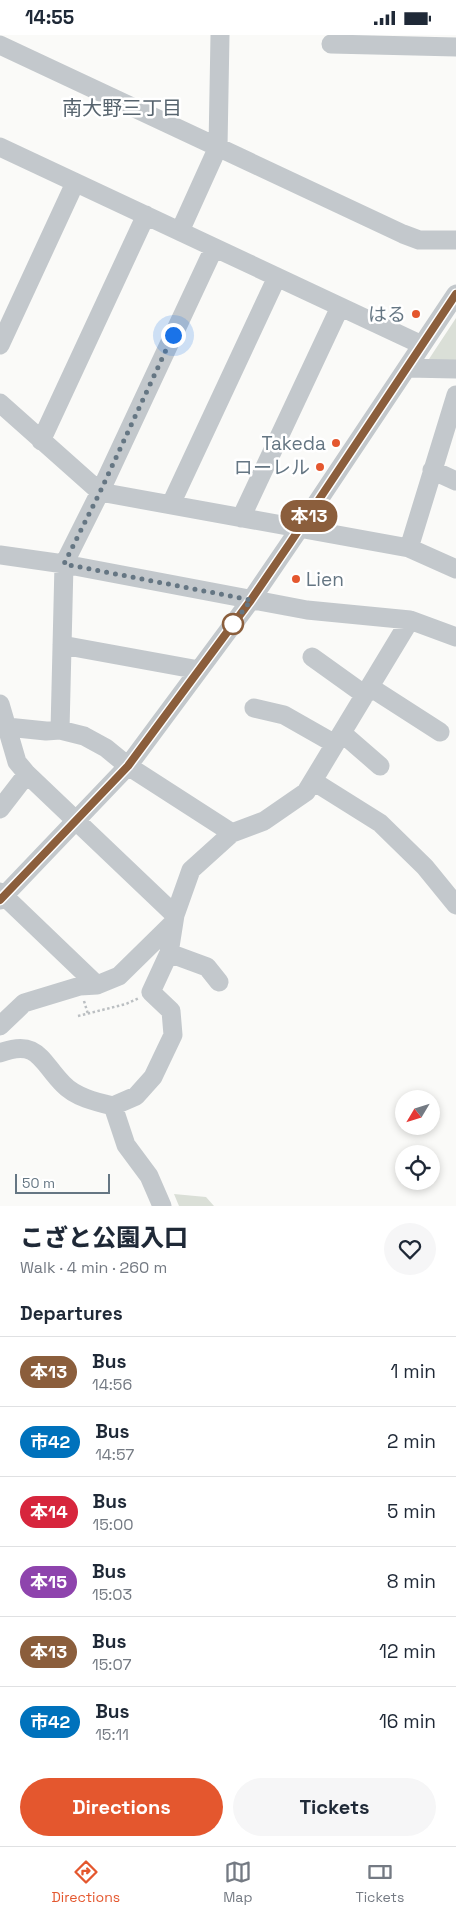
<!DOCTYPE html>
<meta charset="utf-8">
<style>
body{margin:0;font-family:"Space Grotesk","Noto Sans JP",sans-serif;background:#f6f6f7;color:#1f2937;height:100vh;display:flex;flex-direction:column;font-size:19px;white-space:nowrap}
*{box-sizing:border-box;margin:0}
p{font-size:16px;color:#747a83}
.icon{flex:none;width:28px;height:28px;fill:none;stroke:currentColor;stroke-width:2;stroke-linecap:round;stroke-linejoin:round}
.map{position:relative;height:1171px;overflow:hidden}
.drawer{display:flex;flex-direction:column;background:#fff;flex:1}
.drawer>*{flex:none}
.badge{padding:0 10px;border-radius:16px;font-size:18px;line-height:32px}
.needle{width:32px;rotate:232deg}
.fabs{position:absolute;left:395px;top:1055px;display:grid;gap:10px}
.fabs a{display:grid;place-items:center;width:45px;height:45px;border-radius:50%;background:#fff;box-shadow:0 2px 8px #0003;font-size:25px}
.scale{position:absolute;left:15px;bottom:12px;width:95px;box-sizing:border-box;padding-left:5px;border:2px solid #657683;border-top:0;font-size:14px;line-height:18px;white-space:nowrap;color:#657683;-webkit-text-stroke:4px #fff;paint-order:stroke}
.you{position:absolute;width:25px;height:25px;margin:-12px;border:4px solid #fff;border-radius:50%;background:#1a73e8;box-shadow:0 0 0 8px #1a73e833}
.map>.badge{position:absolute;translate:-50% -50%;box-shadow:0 0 0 2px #fff}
h2{padding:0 20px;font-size:19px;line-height:45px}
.round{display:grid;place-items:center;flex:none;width:52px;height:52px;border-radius:26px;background:#f6f6f7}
.headline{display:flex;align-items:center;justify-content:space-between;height:85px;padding:0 20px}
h1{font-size:24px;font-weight:800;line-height:38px}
.action{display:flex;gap:10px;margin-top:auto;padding:10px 20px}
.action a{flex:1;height:58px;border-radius:30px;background:#e4572e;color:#fff;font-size:20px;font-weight:800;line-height:58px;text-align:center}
.action a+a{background:#f6f6f7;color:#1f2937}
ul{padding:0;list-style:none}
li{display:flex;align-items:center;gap:15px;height:70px;padding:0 20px;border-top:1px solid #e0e1e3}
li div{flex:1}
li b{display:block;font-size:19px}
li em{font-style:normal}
li .badge{min-width:55px;font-weight:700;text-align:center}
.status{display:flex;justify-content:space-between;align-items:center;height:35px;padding:0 25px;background:#fff;direction:ltr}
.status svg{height:14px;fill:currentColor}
.tab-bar{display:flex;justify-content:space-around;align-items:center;height:70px;border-top:1px solid #e0e1e3;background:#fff;font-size:14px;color:#747a83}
.tab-bar a{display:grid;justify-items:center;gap:2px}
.tab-bar .current{color:#e4572e}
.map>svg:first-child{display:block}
.green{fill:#dadfd7}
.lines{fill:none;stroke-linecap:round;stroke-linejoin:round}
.path{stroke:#bbbfc2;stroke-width:2.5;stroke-dasharray:2.5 2.5;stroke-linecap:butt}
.minor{stroke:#c3c8cc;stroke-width:19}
.line-casing{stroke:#fff;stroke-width:11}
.line{stroke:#8b5e3c;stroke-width:8}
.walk{stroke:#657683;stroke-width:5;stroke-dasharray:0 9}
.poi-dot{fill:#e4572e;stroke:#fff;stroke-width:2}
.stop-dot{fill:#fff;stroke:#8b5e3c;stroke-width:2.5}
.labels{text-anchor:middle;stroke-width:5;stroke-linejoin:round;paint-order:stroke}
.poi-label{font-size:19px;fill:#657683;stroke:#fff;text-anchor:end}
.neighbourhood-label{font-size:20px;fill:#57646e;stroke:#fff}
</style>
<div class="status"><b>14:55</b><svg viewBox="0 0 49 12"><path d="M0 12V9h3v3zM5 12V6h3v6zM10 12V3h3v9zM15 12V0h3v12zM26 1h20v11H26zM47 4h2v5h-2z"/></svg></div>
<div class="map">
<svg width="456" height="1171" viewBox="0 0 456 1171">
<rect width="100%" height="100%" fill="#fafaf8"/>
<path class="green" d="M 456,283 L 456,328 L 431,328 L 429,324 Z
M 174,1159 L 206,1162 L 214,1171 L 179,1171 Z"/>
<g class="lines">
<path class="path" d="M 84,966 L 88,979
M 78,981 L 126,969 L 139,963"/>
<path class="minor" d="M 331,9 L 456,12
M 0,10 L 403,199 L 419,205 L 456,205
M 0,112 L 422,310
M 180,196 L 218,112 L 220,0
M 0,310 L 75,148
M 407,333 L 456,334
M 0,368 L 100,457 L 409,513 L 456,534
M 41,406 L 146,180
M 432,435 L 456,446
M 171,469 L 277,242
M 241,483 L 340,272
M 409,513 L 456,360
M 0,520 L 64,529 L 307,575 L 410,585 L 306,757 L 264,786 L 232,798 L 128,731 L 106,713 L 84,701 L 60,695 L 46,696 L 7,692
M 410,585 L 456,602
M 62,610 L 199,635
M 312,622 L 365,660
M 370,652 L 440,697
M 0,669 L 17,727 L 27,739 L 175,880
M 254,673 L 284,680 L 335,709
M 60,695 L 64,529 L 100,457 L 214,213
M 342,698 L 380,731
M 313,746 L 380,788 L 425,832 L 456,870
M 0,774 L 27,739
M 0,857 L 97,950
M 0,865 L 128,731 L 251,565 L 300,493 L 456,259
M 169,918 L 207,932 L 219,947
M 0,991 L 24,968 L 80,951 L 97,950 L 119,941 L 173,888
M 0,1018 C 38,1003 41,1027 63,1049 C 75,1062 96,1067 113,1071 L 126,1110 L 149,1141 L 162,1171
M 113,1071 L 136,1061 L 153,1042 L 173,1000 L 171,976 L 151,957 L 169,918 L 175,880 L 191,835 L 232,798"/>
</g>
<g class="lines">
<defs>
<path id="line" d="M 0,865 L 128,731 L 251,565 L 290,508 L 456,259"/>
</defs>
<use href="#line" class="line-casing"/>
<use href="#line" class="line"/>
<path class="walk" d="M 173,300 L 100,457 L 64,529 L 251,565 L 230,593 L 233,589"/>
</g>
<g class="poi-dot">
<circle cx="416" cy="279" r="5"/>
<circle cx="336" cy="408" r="5"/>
<circle cx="320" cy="432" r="5"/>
<circle cx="296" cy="544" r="5"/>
</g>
<circle class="stop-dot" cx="233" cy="589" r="10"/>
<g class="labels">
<g class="poi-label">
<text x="406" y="286">はる</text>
<text x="326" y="415">Takeda</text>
<text x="310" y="439">ローレル</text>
<text x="306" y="551" text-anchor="start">Lien</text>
</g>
<g class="neighbourhood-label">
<text x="122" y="80">南大野三丁目</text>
</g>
</g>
</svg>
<div class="fabs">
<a><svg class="needle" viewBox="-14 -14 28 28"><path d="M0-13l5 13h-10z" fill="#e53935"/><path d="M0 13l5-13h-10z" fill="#747a83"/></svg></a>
<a><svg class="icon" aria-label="locate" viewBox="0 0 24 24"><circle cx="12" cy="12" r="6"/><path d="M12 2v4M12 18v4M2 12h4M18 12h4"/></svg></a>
</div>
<div class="scale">50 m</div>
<div class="you" style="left:173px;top:300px"></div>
<b class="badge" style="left:309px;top:481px;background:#8b5e3c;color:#fff">本13</b>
</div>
<section class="drawer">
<div class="headline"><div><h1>こざと公園入口</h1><p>Walk · 4 min · 260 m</p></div><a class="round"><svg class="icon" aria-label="heart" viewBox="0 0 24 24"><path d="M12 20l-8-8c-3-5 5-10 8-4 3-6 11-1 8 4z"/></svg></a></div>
<h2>Departures</h2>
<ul>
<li><span class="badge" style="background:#8b5e3c;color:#fff">本13</span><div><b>Bus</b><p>14:56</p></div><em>1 min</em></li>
<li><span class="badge" style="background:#0072bc;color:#fff">市42</span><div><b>Bus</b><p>14:57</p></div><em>2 min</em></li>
<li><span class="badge" style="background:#d7263d;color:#fff">本14</span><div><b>Bus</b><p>15:00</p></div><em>5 min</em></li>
<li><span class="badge" style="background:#8e44ad;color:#fff">本15</span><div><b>Bus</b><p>15:03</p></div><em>8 min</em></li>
<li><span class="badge" style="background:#8b5e3c;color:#fff">本13</span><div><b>Bus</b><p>15:07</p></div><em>12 min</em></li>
<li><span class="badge" style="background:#0072bc;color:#fff">市42</span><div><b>Bus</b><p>15:11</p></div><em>16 min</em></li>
</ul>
<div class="action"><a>Directions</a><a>Tickets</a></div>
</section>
<nav class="tab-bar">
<a class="current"><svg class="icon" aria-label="directions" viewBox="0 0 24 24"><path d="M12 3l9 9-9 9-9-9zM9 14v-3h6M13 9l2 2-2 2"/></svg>Directions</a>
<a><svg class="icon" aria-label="map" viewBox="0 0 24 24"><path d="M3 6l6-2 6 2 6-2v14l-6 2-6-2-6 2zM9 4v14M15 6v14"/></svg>Map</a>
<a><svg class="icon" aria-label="tickets" viewBox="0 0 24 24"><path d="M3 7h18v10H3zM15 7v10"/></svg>Tickets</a>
</nav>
